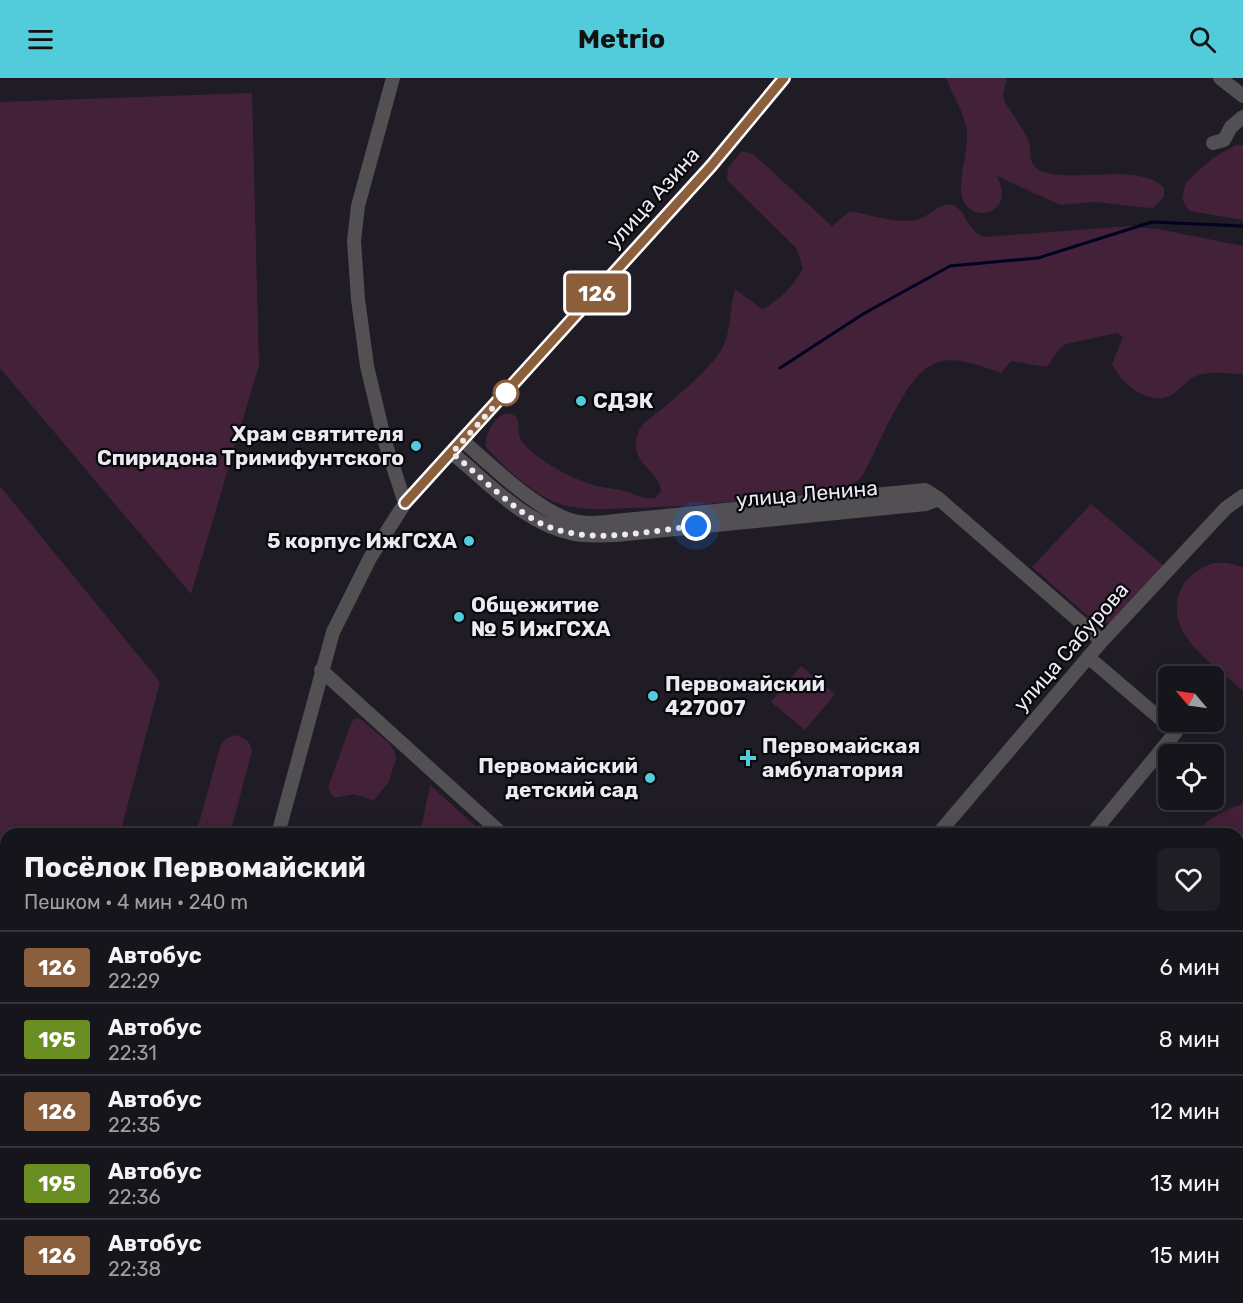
<!DOCTYPE html>
<html lang="ru">
<meta charset="utf-8">
<style>
body{margin:0;font-family:Rubik,sans-serif;background:#201e25;color:#f1f3f6;height:100vh;display:flex;flex-direction:column;font-size:22px;white-space:nowrap}
*{box-sizing:border-box;margin:0}
p{font-size:20px;color:#9e9fa3}
.icon{flex:none;width:33px;height:33px;fill:none;stroke:currentColor;stroke-width:2;stroke-linecap:round;stroke-linejoin:round}
.map{position:relative;flex:1;overflow:hidden}
.details{position:absolute;left:0px;top:750px;width:1244px;height:476px;display:flex;flex-direction:column;background:#17151c;border-radius:18px 18px 0 0;box-shadow:0 6px 24px #0002,0 0 0 2px #36343b}
.details>*{flex:none}
.badge{padding:0 12px;border-radius:4px;font-size:21px;line-height:39px}
.needle{width:39px;rotate:299deg}
.buttons{position:absolute;left:1158px;top:588px;display:grid;gap:12px}
.buttons a{display:grid;place-items:center;width:66px;height:66px;border-radius:9px;background:#17151c;box-shadow:0 6px 24px #0002,0 0 0 2px #36343b;font-size:30px}
.you{position:absolute;width:30px;height:30px;margin:-15px;border:4px solid #fff;border-radius:50%;background:#1a73e8;box-shadow:0 0 0 9px #1a73e833}
.map>.badge{position:absolute;translate:-50% -50%;box-shadow:0 0 0 3px #fff}
.round{display:grid;place-items:center;flex:none;width:63px;height:63px;border-radius:9px;background:#201e25}
.head{display:flex;align-items:center;justify-content:space-between;height:102px;padding:0 24px}
h1{font-size:28px;font-weight:700;line-height:45px}
ul{padding:0;list-style:none}
li{display:flex;align-items:center;gap:18px;height:72px;padding:0 24px;border-top:2px solid #36343b}
li div{flex:1}
li b{display:block;font-size:22px}
li em{font-style:normal}
li .badge{min-width:66px;font-weight:700;text-align:center}
header{display:flex;justify-content:space-between;align-items:center;height:78px;padding:0 24px;background:#52cbda;color:#111;font-size:27px;font-weight:700}
.map>svg:first-child{display:block}
.green{fill:#432139}
.lines{fill:none;stroke-linecap:round;stroke-linejoin:round}
.stream{stroke:#000321;stroke-width:3}
.minor{stroke:#535054;stroke-width:14}
.line-casing{stroke:#fff;stroke-width:14}
.line{stroke:#8b5e3c;stroke-width:9}
.walk{stroke:#eceaf0;stroke-width:6;stroke-dasharray:0 10.8}
.stop-dot{fill:#fff;stroke:#8b5e3c;stroke-width:3}
.poi-dot{fill:#52cbda;stroke:#08070b;stroke-width:2}
.labels{text-anchor:middle;stroke-width:4.5;stroke-linejoin:round;paint-order:stroke}
.street-label{font-size:21px;fill:#eceaf0;stroke:#08070b}
.poi-label{font-size:21px;font-weight:bold;fill:#eceaf0;stroke:#08070b;text-anchor:start}
</style>
<header><svg class="icon" aria-label="menu" viewBox="0 0 24 24"><path d="M4 6h16M4 12h16M4 18h16"/></svg>Metrio<svg class="icon" aria-label="search" viewBox="0 0 24 24"><circle cx="10" cy="10" r="6"/><path d="M15 15l6 6"/></svg></header>
<div class="map">
<svg width="1243" height="1225" viewBox="0 0 1243 1225">
<rect width="100%" height="100%" fill="#1f1c25"/>
<path class="green" d="M 946,0 L 1007,0 L 1003,17 L 1005,24 C 1013,37 1023,50 1029,64 C 1032,73 1028,83 1036,90 C 1058,109 1140,82 1164,110 L 1164,119 L 1154,129 L 1147,130 L 1096,124 L 1060,127 L 997,98 C 999,103 1002,109 1002,115 C 1002,135 978,142 966,127 C 954,112 968,77 967,56 C 966,36 953,19 946,0 Z
M 252,15 L 259,287 L 191,516 L 0,290 L 0,24 Z
M 1236,67 L 1243,67 L 1243,142 L 1190,133 L 1185,127 L 1182,120 L 1186,104 L 1214,79 Z
M 742,73 L 753,76 L 832,148 L 850,133 C 870,137 901,147 919,141 C 929,138 942,124 952,127 C 966,130 965,151 983,159 L 1131,148 L 1158,151 L 1243,168 L 1243,296 C 1228,296 1210,292 1196,298 C 1186,302 1180,313 1170,318 C 1148,328 1121,305 1112,286 L 1123,259 L 1117,255 L 1066,266 L 1059,271 L 1047,289 L 1011,283 L 1001,295 C 983,289 958,278 938,284 C 906,293 879,369 863,397 L 856,404 L 835,413 C 767,420 698,429 630,430 C 606,431 581,433 557,425 C 535,417 501,387 486,369 C 484,358 496,332 511,336 C 522,339 517,352 520,360 C 522,364 525,367 529,371 C 545,386 571,400 593,407 C 603,410 614,410 624,413 C 635,416 644,422 655,420 L 661,413 C 659,393 635,388 636,366 C 636,359 639,350 644,345 C 649,340 656,336 662,331 C 681,314 703,297 718,277 C 733,257 728,234 735,211 L 762,231 C 779,223 795,207 803,190 L 796,170 L 727,102 L 728,90 Z
M 0,408 L 160,604 L 120,756 L 6,756 L 6,1189 L 0,1212 Z
M 1091,426 L 1164,488 L 1115,544 C 1104,547 1096,543 1087,537 L 1032,489 Z
M 1213,485 L 1227,485 L 1243,489 L 1243,613 C 1217,589 1167,559 1178,519 C 1183,501 1196,492 1213,485 Z
M 801,588 L 835,616 L 805,652 L 771,624 Z
M 359,640 L 388,664 L 394,673 L 396,680 L 389,704 L 374,722 C 367,721 362,718 356,717 C 344,714 334,729 328,709 L 351,646 L 354,641 Z
M 235,657 C 245,660 250,662 252,673 L 230,756 L 196,756 L 220,669 L 225,661 Z
M 430,707 L 484,756 L 420,756 Z
M 1243,726 L 1243,805 L 1238,804 L 1238,756 L 1197,756 C 1208,739 1225,732 1243,726 Z"/>
<g class="lines">
<path class="stream" d="M 780,290 L 863,236 L 950,188 L 1038,180 L 1152,144 L 1243,148"/>
<path class="minor" d="M 393,0 L 358,128 L 354,163 L 358,221 L 367,288 L 385,364 L 405,425
M 1220,0 L 1243,18
M 1213,65 L 1224,62 L 1231,49 L 1243,39
M 463,363 C 492,388 541,437 578,444 C 590,446 603,445 615,443 L 925,412 L 939,421 L 1102,563
M 452,375 C 490,406 525,446 574,456 C 588,459 602,457 616,457 L 926,426 L 939,421
M 1088,579 L 1176,654 L 1092,756
M 321,592 L 502,756
M 278,756 L 333,554 L 370,480 L 405,425 L 711,88 L 784,0
M 938,756 L 1102,563 L 1226,430 L 1243,418
M 1238,925 L 1243,926
M 1238,1071 L 1243,1073
M 1238,1186 L 1243,1187
M 348,1220 L 354,1225
M 548,1220 L 554,1225
M 758,1220 L 764,1225
M 148,1225 L 149,1220
M 218,1225 L 219,1220
M 872,1225 L 877,1220"/>
</g>
<g class="lines">
<defs>
<path id="line" d="M 405,425 L 711,88 L 784,0"/>
</defs>
<use href="#line" class="line-casing"/>
<use href="#line" class="line"/>
<path class="walk" d="M 506,315 L 510,311 L 452,375 C 478,396 509,428 538,444 C 586,469 645,453 696,448"/>
</g>
<circle class="stop-dot" cx="506" cy="315" r="12"/>
<g class="poi-dot">
<circle cx="581" cy="323" r="6"/>
<circle cx="416" cy="368" r="6"/>
<circle cx="469" cy="463" r="6"/>
<circle cx="459" cy="539" r="6"/>
<circle cx="653" cy="618" r="6"/>
<path d="M745 671h6v6h6v6h-6v6h-6v-6h-6v-6h6z"/>
<circle cx="650" cy="700" r="6"/>
</g>
<g class="labels">
<g class="street-label">
<text transform="translate(653 120) rotate(-48)" y="7">улица Азина</text>
<text transform="translate(807 416) rotate(-5)" y="7">улица Ленина</text>
<text transform="translate(1071 569) rotate(-49)" y="7">улица Сабурова</text>
</g>
<g class="poi-label">
<text x="593" y="330">СДЭК</text>
<text x="404" y="363" text-anchor="end">Храм святителя<tspan x="404" dy="24">Спиридона Тримифунтского</tspan></text>
<text x="457" y="470" text-anchor="end">5 корпус ИжГСХА</text>
<text x="471" y="534">Общежитие<tspan x="471" dy="24">№ 5 ИжГСХА</tspan></text>
<text x="665" y="613">Первомайский<tspan x="665" dy="24">427007</tspan></text>
<text x="762" y="675">Первомайская<tspan x="762" dy="24">амбулатория</tspan></text>
<text x="638" y="695" text-anchor="end">Первомайский<tspan x="638" dy="24">детский сад</tspan></text>
</g>
</g>
</svg>
<div class="buttons">
<a><svg class="needle" viewBox="-14 -14 28 28"><path d="M0-13l5 13h-10z" fill="#e53935"/><path d="M0 13l5-13h-10z" fill="#9e9fa3"/></svg></a>
<a><svg class="icon" aria-label="locate" viewBox="0 0 24 24"><circle cx="12" cy="12" r="6"/><path d="M12 2v4M12 18v4M2 12h4M18 12h4"/></svg></a>
</div>
<div class="you" style="left:696px;top:448px"></div>
<b class="badge" style="left:597px;top:215px;background:#8b5e3c;color:#fff">126</b>
<section class="details">
<div class="head"><div><h1>Посёлок Первомайский</h1><p>Пешком · 4 мин · 240 m</p></div><a class="round"><svg class="icon" aria-label="heart" viewBox="0 0 24 24"><path d="M12 20l-8-8c-3-5 5-10 8-4 3-6 11-1 8 4z"/></svg></a></div>
<ul>
<li><span class="badge" style="background:#8b5e3c;color:#fff">126</span><div><b>Автобус</b><p>22:29</p></div><em>6 мин</em></li>
<li><span class="badge" style="background:#6b8e23;color:#fff">195</span><div><b>Автобус</b><p>22:31</p></div><em>8 мин</em></li>
<li><span class="badge" style="background:#8b5e3c;color:#fff">126</span><div><b>Автобус</b><p>22:35</p></div><em>12 мин</em></li>
<li><span class="badge" style="background:#6b8e23;color:#fff">195</span><div><b>Автобус</b><p>22:36</p></div><em>13 мин</em></li>
<li><span class="badge" style="background:#8b5e3c;color:#fff">126</span><div><b>Автобус</b><p>22:38</p></div><em>15 мин</em></li>
</ul>
</section>
</div>
